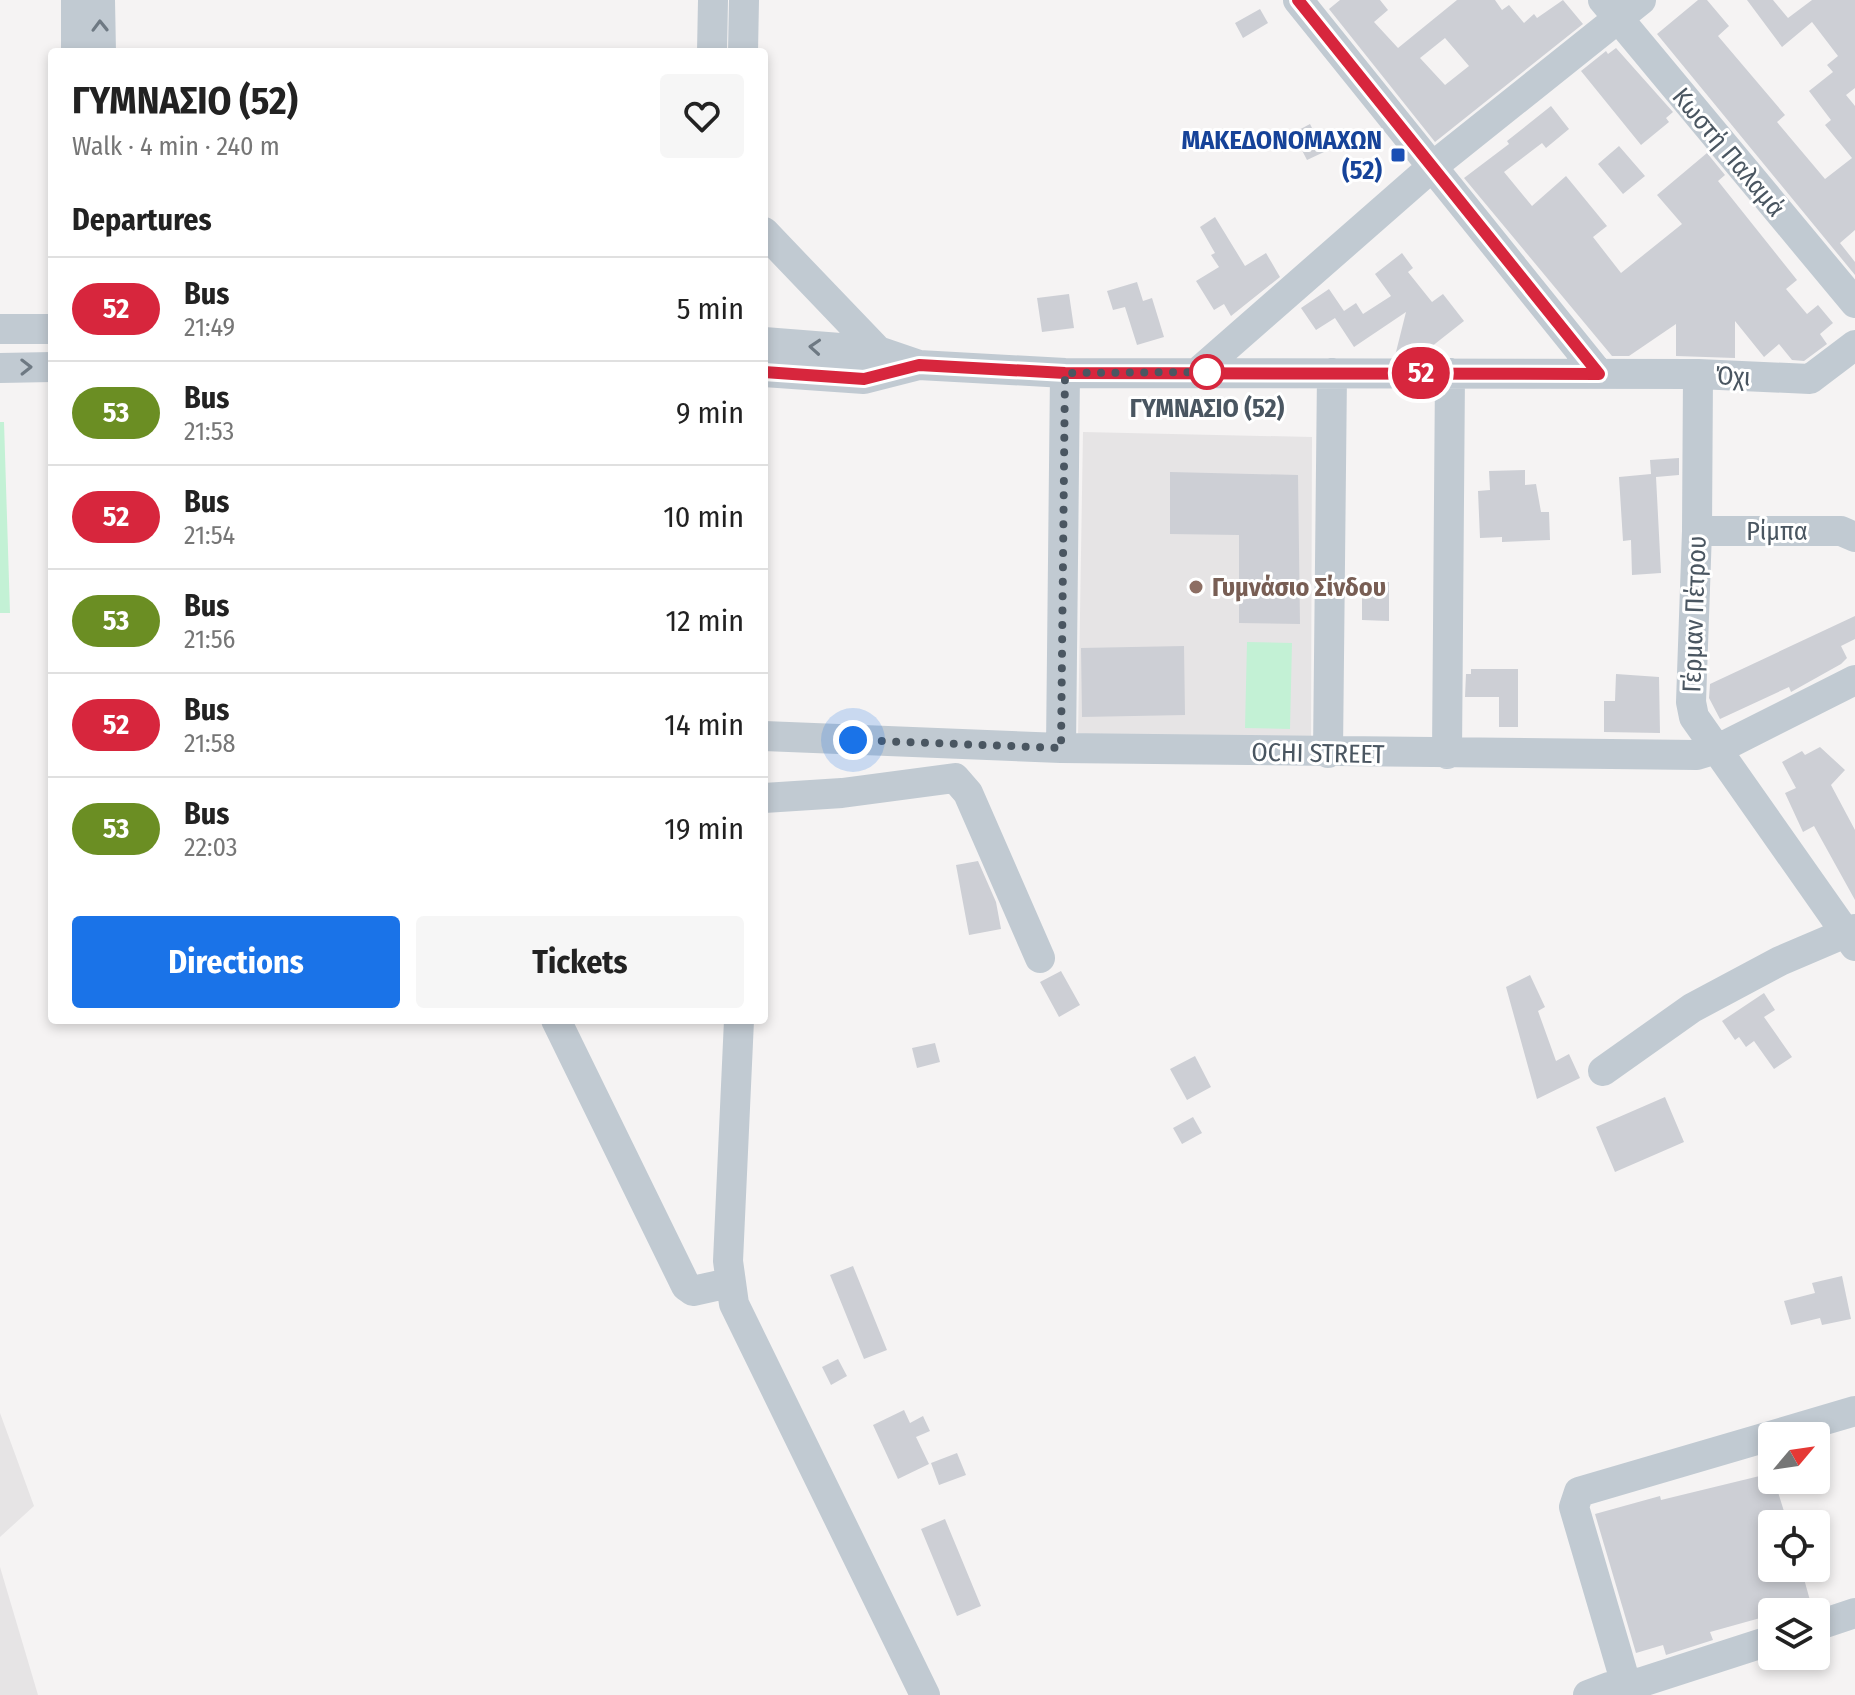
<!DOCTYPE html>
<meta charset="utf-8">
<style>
body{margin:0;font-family:"Fira Sans Condensed",sans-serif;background:#f6f6f6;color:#222;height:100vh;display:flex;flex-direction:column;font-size:30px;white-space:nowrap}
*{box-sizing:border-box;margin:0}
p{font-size:26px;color:#767676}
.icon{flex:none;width:44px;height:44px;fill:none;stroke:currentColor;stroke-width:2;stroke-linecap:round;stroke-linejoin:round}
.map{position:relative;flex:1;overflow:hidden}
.details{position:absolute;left:48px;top:48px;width:720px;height:976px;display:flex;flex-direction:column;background:#fff;border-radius:8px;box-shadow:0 4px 12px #0003}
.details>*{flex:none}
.badge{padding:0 16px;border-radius:26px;font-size:28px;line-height:52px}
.needle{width:52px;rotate:61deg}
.fabs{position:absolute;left:1758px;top:1422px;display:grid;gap:16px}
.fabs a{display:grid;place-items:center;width:72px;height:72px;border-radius:8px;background:#fff;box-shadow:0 4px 12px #0003;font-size:40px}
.you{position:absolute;width:40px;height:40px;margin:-20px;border:6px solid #fff;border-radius:50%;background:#1a73e8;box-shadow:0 0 0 12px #1a73e833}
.map>.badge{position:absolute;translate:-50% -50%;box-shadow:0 0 0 4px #fff}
h2{padding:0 24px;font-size:30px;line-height:72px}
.round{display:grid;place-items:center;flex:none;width:84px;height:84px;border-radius:8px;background:#f6f6f6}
.summary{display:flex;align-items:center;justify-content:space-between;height:136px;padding:0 24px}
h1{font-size:38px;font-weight:700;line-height:60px}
.primary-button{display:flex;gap:16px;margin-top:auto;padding:16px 24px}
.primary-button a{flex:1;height:92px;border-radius:8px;background:#1a73e8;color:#fff;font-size:32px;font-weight:700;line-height:92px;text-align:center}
.primary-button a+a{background:#f6f6f6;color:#222}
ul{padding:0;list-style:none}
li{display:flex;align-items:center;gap:24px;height:104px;padding:0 24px;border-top:2px solid #e0e0e0}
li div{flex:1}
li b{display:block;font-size:30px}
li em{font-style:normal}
li .badge{min-width:88px;font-weight:700;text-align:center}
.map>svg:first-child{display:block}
.education{fill:#e6e4e5}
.green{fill:#c3f1d5}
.building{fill:#cdcfd5;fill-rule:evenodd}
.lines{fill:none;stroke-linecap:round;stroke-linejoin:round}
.minor{stroke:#c1cad2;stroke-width:30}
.oneway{stroke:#6e7983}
.line-casing{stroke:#fff;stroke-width:18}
.line{stroke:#d7263d;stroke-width:12}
.walk{stroke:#4a5661;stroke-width:8;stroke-dasharray:0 14.4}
.transit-dot{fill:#1a4fb4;stroke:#fff;stroke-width:3}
.stop-dot{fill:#fff;stroke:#d7263d;stroke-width:4}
.education-dot{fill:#8d6e63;stroke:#fff;stroke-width:3}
.labels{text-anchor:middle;stroke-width:6;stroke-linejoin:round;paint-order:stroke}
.transit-label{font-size:26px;font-weight:bold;fill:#164399;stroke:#fff;text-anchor:end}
.street-label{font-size:26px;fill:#4a5661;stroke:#fff}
.stop-label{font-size:26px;font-weight:bold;fill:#4a5661;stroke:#fff}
.education-label{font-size:26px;font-weight:bold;fill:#785e54;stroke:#fff;text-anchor:start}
</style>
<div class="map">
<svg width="1855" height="1695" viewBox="0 0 1855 1695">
<rect width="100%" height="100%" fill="#f5f3f3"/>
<path class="education" d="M 1083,432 L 1312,437 L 1311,742 L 1078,737 Z
M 0,1413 L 34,1506 L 0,1537 Z
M 0,1567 L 38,1695 L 0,1695 Z"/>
<path class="green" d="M 0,422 L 4,422 L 10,613 L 0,613 Z
M 1247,642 L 1292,643 L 1290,729 L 1245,728 Z"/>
<path class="building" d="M 1340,0 L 1380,0 L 1388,10 L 1374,22 L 1398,48 L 1457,0 L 1495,0 L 1502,10 L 1509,5 L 1524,23 L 1534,14 L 1537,18 L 1563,0 L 1583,24 L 1435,142 L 1329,9 ZM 1445,38 L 1469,66 L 1445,85 L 1420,58 Z
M 1698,0 L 1707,0 L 1729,26 L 1718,36 L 1785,115 L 1777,122 L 1825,179 L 1852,158 L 1825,125 L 1831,120 L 1809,91 L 1833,72 L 1827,65 L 1838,56 L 1812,22 L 1782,47 L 1747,0 L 1773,0 L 1788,18 L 1812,0 L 1855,0 L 1855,88 L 1846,95 L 1855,106 L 1855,230 L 1840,243 L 1855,262 L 1855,275 L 1657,34 Z
M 1260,9 L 1268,23 L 1243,38 L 1235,23 Z
M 1616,48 L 1673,112 L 1666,118 L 1669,122 L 1641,145 L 1581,71 L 1606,51 L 1608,54 Z
M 1551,106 L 1569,129 L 1546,148 L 1542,143 L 1504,172 L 1532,206 L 1566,176 L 1607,226 L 1593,237 L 1621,273 L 1682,224 L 1657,195 L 1707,153 L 1725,175 L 1718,181 L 1797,280 L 1786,289 L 1807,314 L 1818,305 L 1833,323 L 1820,334 L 1827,344 L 1804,361 L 1792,360 L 1779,344 L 1764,357 L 1735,321 L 1735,358 L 1676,356 L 1676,324 L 1629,356 L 1612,356 L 1464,178 L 1509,144 L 1507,141 Z
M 1310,124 L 1324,152 L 1307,160 L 1293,133 Z
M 1619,146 L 1645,176 L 1623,194 L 1598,164 Z
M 1215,217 L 1245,266 L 1266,253 L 1280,277 L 1231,316 L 1224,304 L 1214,310 L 1196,281 L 1219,267 L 1211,255 L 1215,253 L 1200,227 Z
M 1402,253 L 1413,268 L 1408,272 L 1432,302 L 1443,294 L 1464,321 L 1431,347 L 1429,356 L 1395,356 L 1406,312 L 1354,347 L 1335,318 L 1316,330 L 1301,308 L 1329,289 L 1344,311 L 1356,303 L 1363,314 L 1391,296 L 1375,274 Z
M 1137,282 L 1143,301 L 1152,298 L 1164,337 L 1137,345 L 1125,307 L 1113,310 L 1107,291 Z
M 1069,294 L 1074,328 L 1042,332 L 1037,298 Z
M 1679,458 L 1679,475 L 1656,477 L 1661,573 L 1632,575 L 1631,540 L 1623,541 L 1619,477 L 1651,474 L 1650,460 Z
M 1525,470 L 1525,485 L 1536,484 L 1541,512 L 1549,512 L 1550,540 L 1502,542 L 1502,537 L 1480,538 L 1478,491 L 1490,490 L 1489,471 Z
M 1170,472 L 1298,475 L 1300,624 L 1239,623 L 1239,535 L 1170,534 Z
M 1362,582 L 1389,582 L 1389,621 L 1362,620 Z
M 1855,616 L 1855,639 L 1841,646 L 1847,658 L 1841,664 L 1791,692 L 1789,687 L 1720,719 L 1709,698 L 1710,684 Z
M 1184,646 L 1185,715 L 1082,717 L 1081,648 Z
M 1471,669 L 1518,669 L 1518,727 L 1499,727 L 1499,697 L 1465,697 L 1466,674 L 1471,674 Z
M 1616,674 L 1659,677 L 1660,733 L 1604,732 L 1604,701 L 1615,701 Z
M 1820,747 L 1845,770 L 1831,785 L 1855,830 L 1855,900 L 1814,826 L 1803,832 L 1785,793 L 1796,788 L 1782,762 L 1802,751 L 1805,755 Z
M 978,861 L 996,902 L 1001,929 L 969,935 L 956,865 Z
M 1061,971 L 1080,1005 L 1059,1017 L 1040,982 Z
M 1530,975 L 1545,1007 L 1538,1011 L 1556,1061 L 1569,1054 L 1580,1078 L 1537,1099 L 1506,987 Z
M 1764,993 L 1775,1010 L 1764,1017 L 1792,1057 L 1774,1069 L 1754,1041 L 1746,1047 L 1739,1037 L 1735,1040 L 1722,1021 Z
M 935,1043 L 940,1062 L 917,1068 L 912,1048 Z
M 1195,1056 L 1211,1087 L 1187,1100 L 1170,1069 Z
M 1665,1097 L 1684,1142 L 1615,1172 L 1596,1127 Z
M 1193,1117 L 1202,1133 L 1182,1144 L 1173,1128 Z
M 853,1266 L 887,1350 L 864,1359 L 830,1275 Z
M 1842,1276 L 1851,1319 L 1822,1325 L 1820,1318 L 1791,1325 L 1784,1301 L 1815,1293 L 1812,1283 Z
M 838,1359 L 847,1376 L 831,1385 L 822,1367 Z
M 904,1410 L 910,1423 L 923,1416 L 930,1431 L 916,1437 L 929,1464 L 898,1479 L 873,1425 Z
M 957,1453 L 966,1475 L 939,1485 L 931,1463 Z
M 1772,1473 L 1788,1524 L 1772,1524 L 1772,1568 L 1801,1568 L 1811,1604 L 1710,1632 L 1713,1640 L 1666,1655 L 1663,1645 L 1636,1653 L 1595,1514 L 1660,1496 L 1661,1500 Z
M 945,1519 L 981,1606 L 957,1616 L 921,1529 Z"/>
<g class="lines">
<path class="minor" d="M 76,0 L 76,52
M 100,0 L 101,52
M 1298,0 L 1599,374
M 1603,0 L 1855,303
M 712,52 L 713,0
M 743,52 L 744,0
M 764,232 L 878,351
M 0,329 L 52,329
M 764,342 L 878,351 L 919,365 L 1065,373 L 1698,374 L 1810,379 L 1855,345
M 0,368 L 52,367
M 764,372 L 864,379 L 919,365
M 1198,372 L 1432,167 L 1641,0
M 1698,374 L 1697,531 L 1691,702 L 1694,717 L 1855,946
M 1697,531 L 1841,531 L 1855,537
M 764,736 L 1061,748 L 1697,755 L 1720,748 L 1855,680
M 1061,748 L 1065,373
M 1328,753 L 1332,373
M 1447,754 L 1450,373
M 764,798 L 842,793 L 955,778 L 968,793 L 1040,958
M 556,1020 L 686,1286 L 693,1291 L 729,1283
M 739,1020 L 728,1261 L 734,1304 L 925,1695
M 1603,1071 L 1692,1008 L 1780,961 L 1855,929
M 1816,1626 L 1855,1613
M 1626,1684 L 1574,1507 L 1579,1492 L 1855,1411
M 1588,1695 L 1609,1687 L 1642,1682 L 1772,1640"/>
</g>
<defs><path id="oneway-chevron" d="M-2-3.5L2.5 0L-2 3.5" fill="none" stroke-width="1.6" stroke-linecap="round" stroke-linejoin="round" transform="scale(2)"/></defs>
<g class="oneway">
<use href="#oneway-chevron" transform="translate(100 26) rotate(-91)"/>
<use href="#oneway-chevron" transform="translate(815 347) rotate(-176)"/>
<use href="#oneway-chevron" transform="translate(26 367) rotate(-1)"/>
</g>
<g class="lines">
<defs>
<path id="line" d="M 764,372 L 864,379 L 919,365 L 1065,373 L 1599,374 L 1298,0"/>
</defs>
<use href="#line" class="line-casing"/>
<use href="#line" class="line"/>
<path class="walk" d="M 853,740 L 1061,748 L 1065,373 L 1207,372"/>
</g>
<rect class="transit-dot" x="1390" y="147" width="16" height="16" rx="4"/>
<circle class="stop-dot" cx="1207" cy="372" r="16"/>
<circle class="education-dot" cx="1196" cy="587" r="8"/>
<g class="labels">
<g class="transit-label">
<text x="1382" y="149">ΜΑΚΕΔΟΝΟΜΑΧΩΝ<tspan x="1382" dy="30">(52)</tspan></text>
</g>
<g class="street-label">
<text transform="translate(1729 152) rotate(50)" y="9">Κωστή Παλαμά</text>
<text transform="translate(1733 376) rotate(3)" y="9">Όχι</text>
<text x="1777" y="540">Ρίμπα</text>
<text transform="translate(1694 614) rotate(-88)" y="9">Γέρμαν Πέτρου</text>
<text transform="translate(1318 753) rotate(1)" y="9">OCHI STREET</text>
</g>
<g class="stop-label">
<text x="1207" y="417">ΓΥΜΝΑΣΙΟ (52)</text>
</g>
<g class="education-label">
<text x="1212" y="596">Γυμνάσιο Σίνδου</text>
</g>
</g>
</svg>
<div class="fabs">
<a><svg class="needle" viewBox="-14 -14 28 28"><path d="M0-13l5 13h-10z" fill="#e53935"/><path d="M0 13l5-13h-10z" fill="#767676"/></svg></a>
<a><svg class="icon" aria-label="locate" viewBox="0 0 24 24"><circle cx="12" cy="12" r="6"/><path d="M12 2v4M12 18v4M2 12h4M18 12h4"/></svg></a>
<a><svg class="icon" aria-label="layers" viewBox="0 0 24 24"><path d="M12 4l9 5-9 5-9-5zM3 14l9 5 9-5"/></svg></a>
</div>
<div class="you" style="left:853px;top:740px"></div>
<b class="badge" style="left:1421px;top:373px;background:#d7263d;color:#fff">52</b>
<section class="details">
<div class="summary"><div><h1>ΓΥΜΝΑΣΙΟ (52)</h1><p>Walk · 4 min · 240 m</p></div><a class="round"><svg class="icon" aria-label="heart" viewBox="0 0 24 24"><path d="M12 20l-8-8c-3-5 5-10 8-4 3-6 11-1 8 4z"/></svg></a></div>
<h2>Departures</h2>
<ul>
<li><span class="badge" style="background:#d7263d;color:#fff">52</span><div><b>Bus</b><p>21:49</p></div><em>5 min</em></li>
<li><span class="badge" style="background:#6b8e23;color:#fff">53</span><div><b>Bus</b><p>21:53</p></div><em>9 min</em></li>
<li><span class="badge" style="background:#d7263d;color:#fff">52</span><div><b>Bus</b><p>21:54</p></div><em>10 min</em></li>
<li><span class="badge" style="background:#6b8e23;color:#fff">53</span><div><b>Bus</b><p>21:56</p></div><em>12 min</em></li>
<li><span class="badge" style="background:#d7263d;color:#fff">52</span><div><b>Bus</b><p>21:58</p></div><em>14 min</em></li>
<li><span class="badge" style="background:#6b8e23;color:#fff">53</span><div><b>Bus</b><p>22:03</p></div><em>19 min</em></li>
</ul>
<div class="primary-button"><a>Directions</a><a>Tickets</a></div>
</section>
</div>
